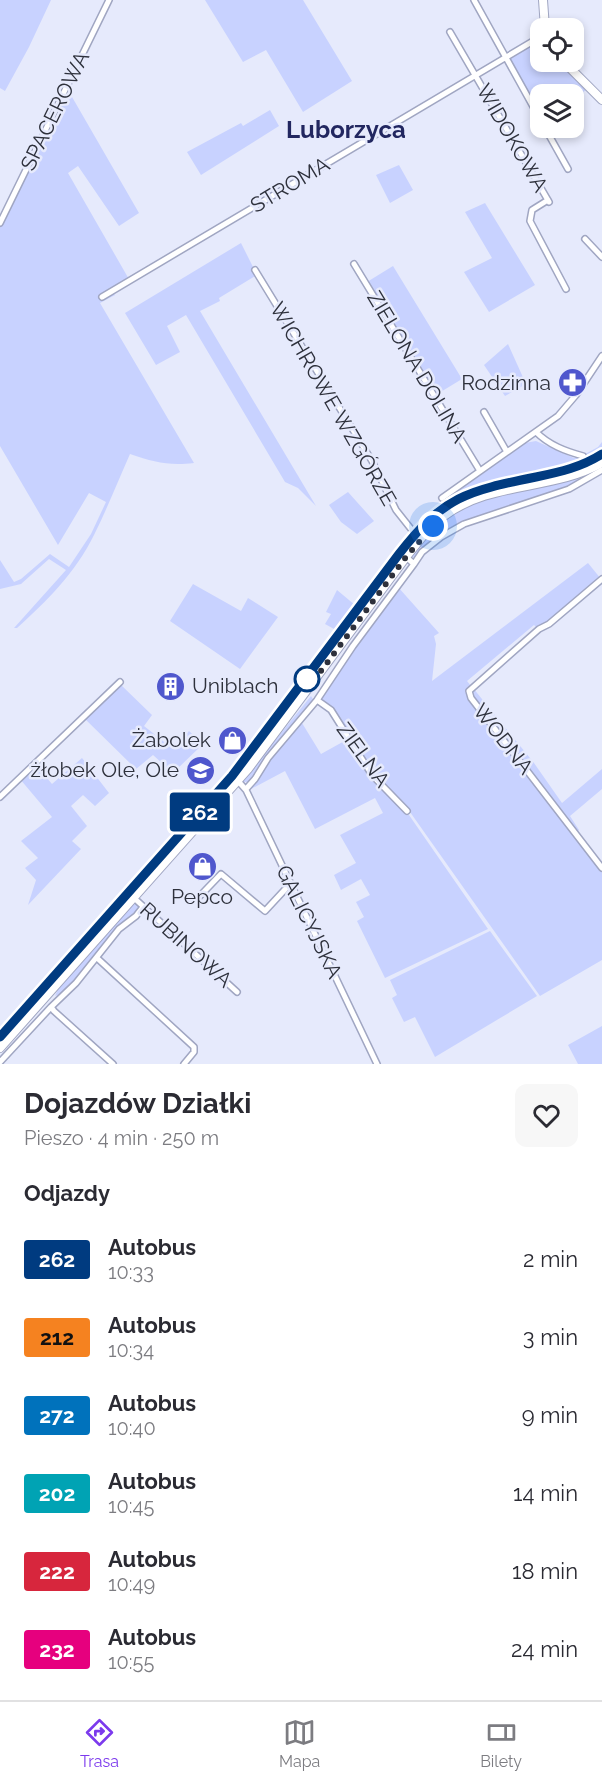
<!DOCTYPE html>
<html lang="pl">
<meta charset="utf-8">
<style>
body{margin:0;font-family:Raleway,sans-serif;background:#f7f7f7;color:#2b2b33;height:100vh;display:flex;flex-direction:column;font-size:22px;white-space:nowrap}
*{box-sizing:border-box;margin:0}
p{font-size:20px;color:#7c7c81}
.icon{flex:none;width:33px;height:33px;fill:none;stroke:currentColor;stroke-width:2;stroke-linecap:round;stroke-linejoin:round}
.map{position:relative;height:1064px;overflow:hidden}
.side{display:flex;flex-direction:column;background:#fff;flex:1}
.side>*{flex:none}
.badge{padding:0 12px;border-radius:4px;font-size:21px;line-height:39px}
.fabs{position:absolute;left:530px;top:18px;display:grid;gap:12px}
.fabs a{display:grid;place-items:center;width:54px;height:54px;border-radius:12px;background:#fff;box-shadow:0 3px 9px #0003;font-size:30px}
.you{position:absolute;width:30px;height:30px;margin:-15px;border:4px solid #fff;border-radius:50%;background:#1a73e8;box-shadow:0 0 0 9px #1a73e833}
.map>.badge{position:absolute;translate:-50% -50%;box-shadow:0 0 0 3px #fff}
h2{padding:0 24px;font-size:22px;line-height:54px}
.round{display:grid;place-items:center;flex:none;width:63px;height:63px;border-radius:12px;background:#f7f7f7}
.headline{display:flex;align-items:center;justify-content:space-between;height:102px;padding:0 24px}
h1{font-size:28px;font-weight:700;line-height:45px}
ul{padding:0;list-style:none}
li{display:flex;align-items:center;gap:18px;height:78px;padding:0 24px}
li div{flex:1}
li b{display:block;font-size:22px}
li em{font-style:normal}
li .badge{min-width:66px;font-weight:700;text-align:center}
.tabs{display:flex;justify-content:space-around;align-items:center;height:84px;border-top:2px solid #e1e1e2;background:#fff;font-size:16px;color:#7c7c81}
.tabs a{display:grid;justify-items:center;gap:3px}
.tabs .active{color:#7c3aed}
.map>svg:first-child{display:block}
.green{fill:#c8d2ff}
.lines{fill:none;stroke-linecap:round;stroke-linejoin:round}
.street-casing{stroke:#a0a6c2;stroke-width:8}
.secondary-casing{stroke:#a0a6c2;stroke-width:10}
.street{stroke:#fff;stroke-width:5}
.secondary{stroke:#fff;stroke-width:8}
.line-casing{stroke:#fff;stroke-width:14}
.line{stroke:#003b80;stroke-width:9}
.walk{stroke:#2e313c;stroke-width:6;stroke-dasharray:0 10.8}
.stop-dot{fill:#fff;stroke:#003b80;stroke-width:3}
.labels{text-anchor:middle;stroke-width:5;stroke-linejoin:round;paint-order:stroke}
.street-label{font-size:21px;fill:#2e313c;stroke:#e6eafc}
.poi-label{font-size:21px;fill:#2e313c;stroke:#e6eafc;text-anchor:end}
.quarter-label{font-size:24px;font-weight:bold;fill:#222760;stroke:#e6eafc}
</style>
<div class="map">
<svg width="602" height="1064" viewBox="0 0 602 1064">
<rect width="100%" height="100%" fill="#e6eafc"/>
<path class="green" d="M 0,0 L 51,0 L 29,47 L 5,91 L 0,88 Z
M 205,0 L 303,0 L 352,81 L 303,112 L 266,50 L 243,62 Z
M 540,40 L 540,62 L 559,62 L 586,90 L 573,99 L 573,94 L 540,94 L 540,115 L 509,59 Z
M 68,90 L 139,213 L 119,226 L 78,166 L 68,173 L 130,281 L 112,291 L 115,295 L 100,303 L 194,463 C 168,466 154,462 130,454 C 118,481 107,509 94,535 C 76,572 47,601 17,628 L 14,628 L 66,570 L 49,559 L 21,584 L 0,589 L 0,560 L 14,582 L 21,579 L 50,554 L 69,567 L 91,534 L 106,502 L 89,493 L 58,545 L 0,446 L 0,228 Z
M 270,110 L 279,126 L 201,175 L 187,152 L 241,123 L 243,126 Z
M 399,165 L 413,190 L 390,203 L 376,175 Z
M 485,203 L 535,285 L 489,312 L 464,272 L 492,258 L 465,212 Z
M 241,243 L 257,275 L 219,298 L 220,301 L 200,311 L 316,506 L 298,488 L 285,482 L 186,315 L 167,326 L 180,352 L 156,365 L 125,313 Z
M 393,266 L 462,379 L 434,396 L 367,282 Z
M 508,344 L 526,384 L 505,396 L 484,365 Z
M 536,441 L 574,458 L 578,458 L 598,447 L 602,442 L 602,450 C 564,474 519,473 477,486 C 465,490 454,496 443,502 L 525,443 Z
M 602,467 L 569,488 L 464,523 L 416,559 L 411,556 L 445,520 L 467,506 L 483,500 L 573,480 Z
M 348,492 L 374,521 L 357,534 L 341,522 L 329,505 Z
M 588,563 L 601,579 L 539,630 L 534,625 L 467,681 L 471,686 L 465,692 L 602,869 L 602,960 L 540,996 L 410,812 L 374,773 L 333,710 L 322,699 L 354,648 L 398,587 L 439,633 L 434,636 L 436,644 L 432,681 Z
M 193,584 L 241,611 L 248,598 L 278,617 L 240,669 L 170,621 Z
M 337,590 L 355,605 L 336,630 L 325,624 L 331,614 L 326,612 Z
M 120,684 L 152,715 L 144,726 L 173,749 L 189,731 L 203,744 L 173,773 L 153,755 L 136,769 L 84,718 Z
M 473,688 L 534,763 L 562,803 L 602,769 L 602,789 L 570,816 L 579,830 L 576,833 L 472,695 Z
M 311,696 L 314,701 L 275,747 L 250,782 L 244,782 L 244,779 Z
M 302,723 L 321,754 L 348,739 L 385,791 L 409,815 L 488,929 L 385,978 L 357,921 L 364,917 L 356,902 L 370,895 L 361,879 L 341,890 L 334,875 L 356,863 L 340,835 L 383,813 L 375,798 L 315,829 L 285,771 L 251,789 L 269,759 Z
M 82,758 L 109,793 L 95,806 L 83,795 L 71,806 L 87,826 L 72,841 L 81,849 L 28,905 L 36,880 L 25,868 L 38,858 L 21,841 L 52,817 L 20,779 L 35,764 L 52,784 Z
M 134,903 L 140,907 C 133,914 126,919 119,926 C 102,942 75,990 55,996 L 58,989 Z
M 490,931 L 537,996 L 435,1057 L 415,1017 L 404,1022 L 392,998 L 397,995 L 390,980 Z
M 602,1026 L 602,1064 L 578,1064 L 568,1045 Z"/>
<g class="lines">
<defs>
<path id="street" d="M 474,0 L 540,119
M 450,32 L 549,202
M 545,128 L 568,169
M 548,200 L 532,210 L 530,221 L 566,289
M 0,223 L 109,0
M 585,239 L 602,257
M 354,264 L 480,471
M 255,270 L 372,461 L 396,510 L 415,534
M 102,297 L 540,37
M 484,412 L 507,452
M 536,432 C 549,445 565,451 583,456
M 442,498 L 558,416 L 576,395 L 602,356
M 406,557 L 414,564 L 422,552 L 441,537 L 464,524 L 569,489 L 602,470
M 602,579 L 549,624 L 539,629 L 469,691 L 471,698 L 602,868
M 317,700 L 331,710 L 372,775 L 407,811
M 238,781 L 246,790 L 377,1064
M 246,789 L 255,779 L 268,758 L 317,700 L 353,646 L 414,564
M 0,797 L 120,682
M 134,898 L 237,992
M 196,900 L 221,874 L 265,911 L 291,883
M 97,958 L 194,1047 L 194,1052 L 184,1064
M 51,1007 L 54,1011 L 113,1064
M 0,1062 L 51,1007 L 76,983 L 119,929 L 136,916 L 143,907"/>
<path id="secondary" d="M 543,0 L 545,28
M 564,62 L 602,100
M 0,1036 L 232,776 L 399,554 C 444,496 467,491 536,477 C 560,472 582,467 602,454
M 0,1048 L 248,769 L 406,557 C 418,542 429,527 444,516 C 490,481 553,491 602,463"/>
</defs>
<use href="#street" class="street-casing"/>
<use href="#secondary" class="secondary-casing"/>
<use href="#street" class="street"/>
<use href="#secondary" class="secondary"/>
</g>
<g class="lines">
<defs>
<path id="line" d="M 0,1037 L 232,776 L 399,554 C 444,496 467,491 536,477 C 560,472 582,467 602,454"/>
</defs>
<use href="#line" class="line-casing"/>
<use href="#line" class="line"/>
<path class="walk" d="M 307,679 L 312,683 L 406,557 L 433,526"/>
</g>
<defs>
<symbol id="pharmacy-disc" viewBox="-11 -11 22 22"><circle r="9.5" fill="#4f57cd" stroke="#e6eafc"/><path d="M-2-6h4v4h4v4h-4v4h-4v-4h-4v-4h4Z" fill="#fff"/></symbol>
<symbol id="building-disc" viewBox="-11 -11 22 22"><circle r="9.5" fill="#4f57cd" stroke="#e6eafc"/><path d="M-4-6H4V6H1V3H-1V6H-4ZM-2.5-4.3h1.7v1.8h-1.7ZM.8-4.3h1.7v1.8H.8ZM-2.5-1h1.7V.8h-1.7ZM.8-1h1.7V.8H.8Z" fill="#fff"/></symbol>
<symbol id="shop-disc" viewBox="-11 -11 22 22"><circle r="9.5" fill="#4f57cd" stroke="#e6eafc"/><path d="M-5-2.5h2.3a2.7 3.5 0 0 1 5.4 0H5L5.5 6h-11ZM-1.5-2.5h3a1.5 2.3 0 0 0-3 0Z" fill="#fff"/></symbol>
<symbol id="school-disc" viewBox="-11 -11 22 22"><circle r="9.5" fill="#4f57cd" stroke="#e6eafc"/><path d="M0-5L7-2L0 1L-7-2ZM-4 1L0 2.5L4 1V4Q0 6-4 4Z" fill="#fff"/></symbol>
</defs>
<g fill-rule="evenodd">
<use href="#pharmacy-disc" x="556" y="366" width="33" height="33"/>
<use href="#building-disc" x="154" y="670" width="33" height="33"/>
<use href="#shop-disc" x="216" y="724" width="33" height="33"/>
<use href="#school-disc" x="184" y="754" width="33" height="33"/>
<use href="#shop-disc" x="186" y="850" width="33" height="33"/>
</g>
<circle class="stop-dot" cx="307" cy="679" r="12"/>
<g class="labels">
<g class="street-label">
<text transform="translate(55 111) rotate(-64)" y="7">SPACEROWA</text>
<text transform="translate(512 138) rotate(60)" y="7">WIDOKOWA</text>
<text transform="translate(290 185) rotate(-31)" y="7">STROMA</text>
<text transform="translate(417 367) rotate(59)" y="7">ZIELONA DOLINA</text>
<text transform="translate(333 404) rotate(60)" y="7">WICHROWE WZGÓRZE</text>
<text transform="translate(503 739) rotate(52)" y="7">WODNA</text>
<text transform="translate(363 755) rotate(54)" y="7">ZIELNA</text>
<text transform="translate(309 922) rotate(64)" y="7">GALICYJSKA</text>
<text transform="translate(186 945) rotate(42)" y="7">RUBINOWA</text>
</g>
<g class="poi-label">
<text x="551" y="390">Rodzinna</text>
<text x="192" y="693" text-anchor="start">Uniblach</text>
<text x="211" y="747">Żabolek</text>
<text x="179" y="777">żłobek Ole, Ole</text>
<text x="202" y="904" text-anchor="middle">Pepco</text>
</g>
<g class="quarter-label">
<text x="346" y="138">Luborzyca</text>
</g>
</g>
</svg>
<div class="fabs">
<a><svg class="icon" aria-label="locate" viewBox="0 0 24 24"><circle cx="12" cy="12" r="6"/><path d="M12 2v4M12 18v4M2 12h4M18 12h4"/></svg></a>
<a><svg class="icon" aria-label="layers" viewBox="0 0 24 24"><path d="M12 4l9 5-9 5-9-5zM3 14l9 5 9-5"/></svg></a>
</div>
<div class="you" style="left:433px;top:526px"></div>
<b class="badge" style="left:200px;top:812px;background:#003b80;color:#fff">262</b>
</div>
<section class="side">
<div class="headline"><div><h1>Dojazdów Działki</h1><p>Pieszo · 4 min · 250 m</p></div><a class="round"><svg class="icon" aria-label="heart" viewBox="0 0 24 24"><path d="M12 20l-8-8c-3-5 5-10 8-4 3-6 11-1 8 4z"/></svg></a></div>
<h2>Odjazdy</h2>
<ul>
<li><span class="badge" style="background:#003b80;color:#fff">262</span><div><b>Autobus</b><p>10:33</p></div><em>2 min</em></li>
<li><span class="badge" style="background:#f58220;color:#111">212</span><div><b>Autobus</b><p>10:34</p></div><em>3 min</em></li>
<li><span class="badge" style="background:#0072bc;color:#fff">272</span><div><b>Autobus</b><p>10:40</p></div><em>9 min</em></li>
<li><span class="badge" style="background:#00a3b4;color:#fff">202</span><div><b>Autobus</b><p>10:45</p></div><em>14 min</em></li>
<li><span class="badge" style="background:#d7263d;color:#fff">222</span><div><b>Autobus</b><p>10:49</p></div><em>18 min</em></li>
<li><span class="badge" style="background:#e6007e;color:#fff">232</span><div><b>Autobus</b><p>10:55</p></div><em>24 min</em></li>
</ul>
</section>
<nav class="tabs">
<a class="active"><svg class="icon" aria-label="directions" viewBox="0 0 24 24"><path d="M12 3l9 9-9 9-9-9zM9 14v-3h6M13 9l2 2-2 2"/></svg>Trasa</a>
<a><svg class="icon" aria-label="map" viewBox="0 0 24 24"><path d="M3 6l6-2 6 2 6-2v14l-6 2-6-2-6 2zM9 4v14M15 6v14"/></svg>Mapa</a>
<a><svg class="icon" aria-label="tickets" viewBox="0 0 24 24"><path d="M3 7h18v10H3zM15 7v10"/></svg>Bilety</a>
</nav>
